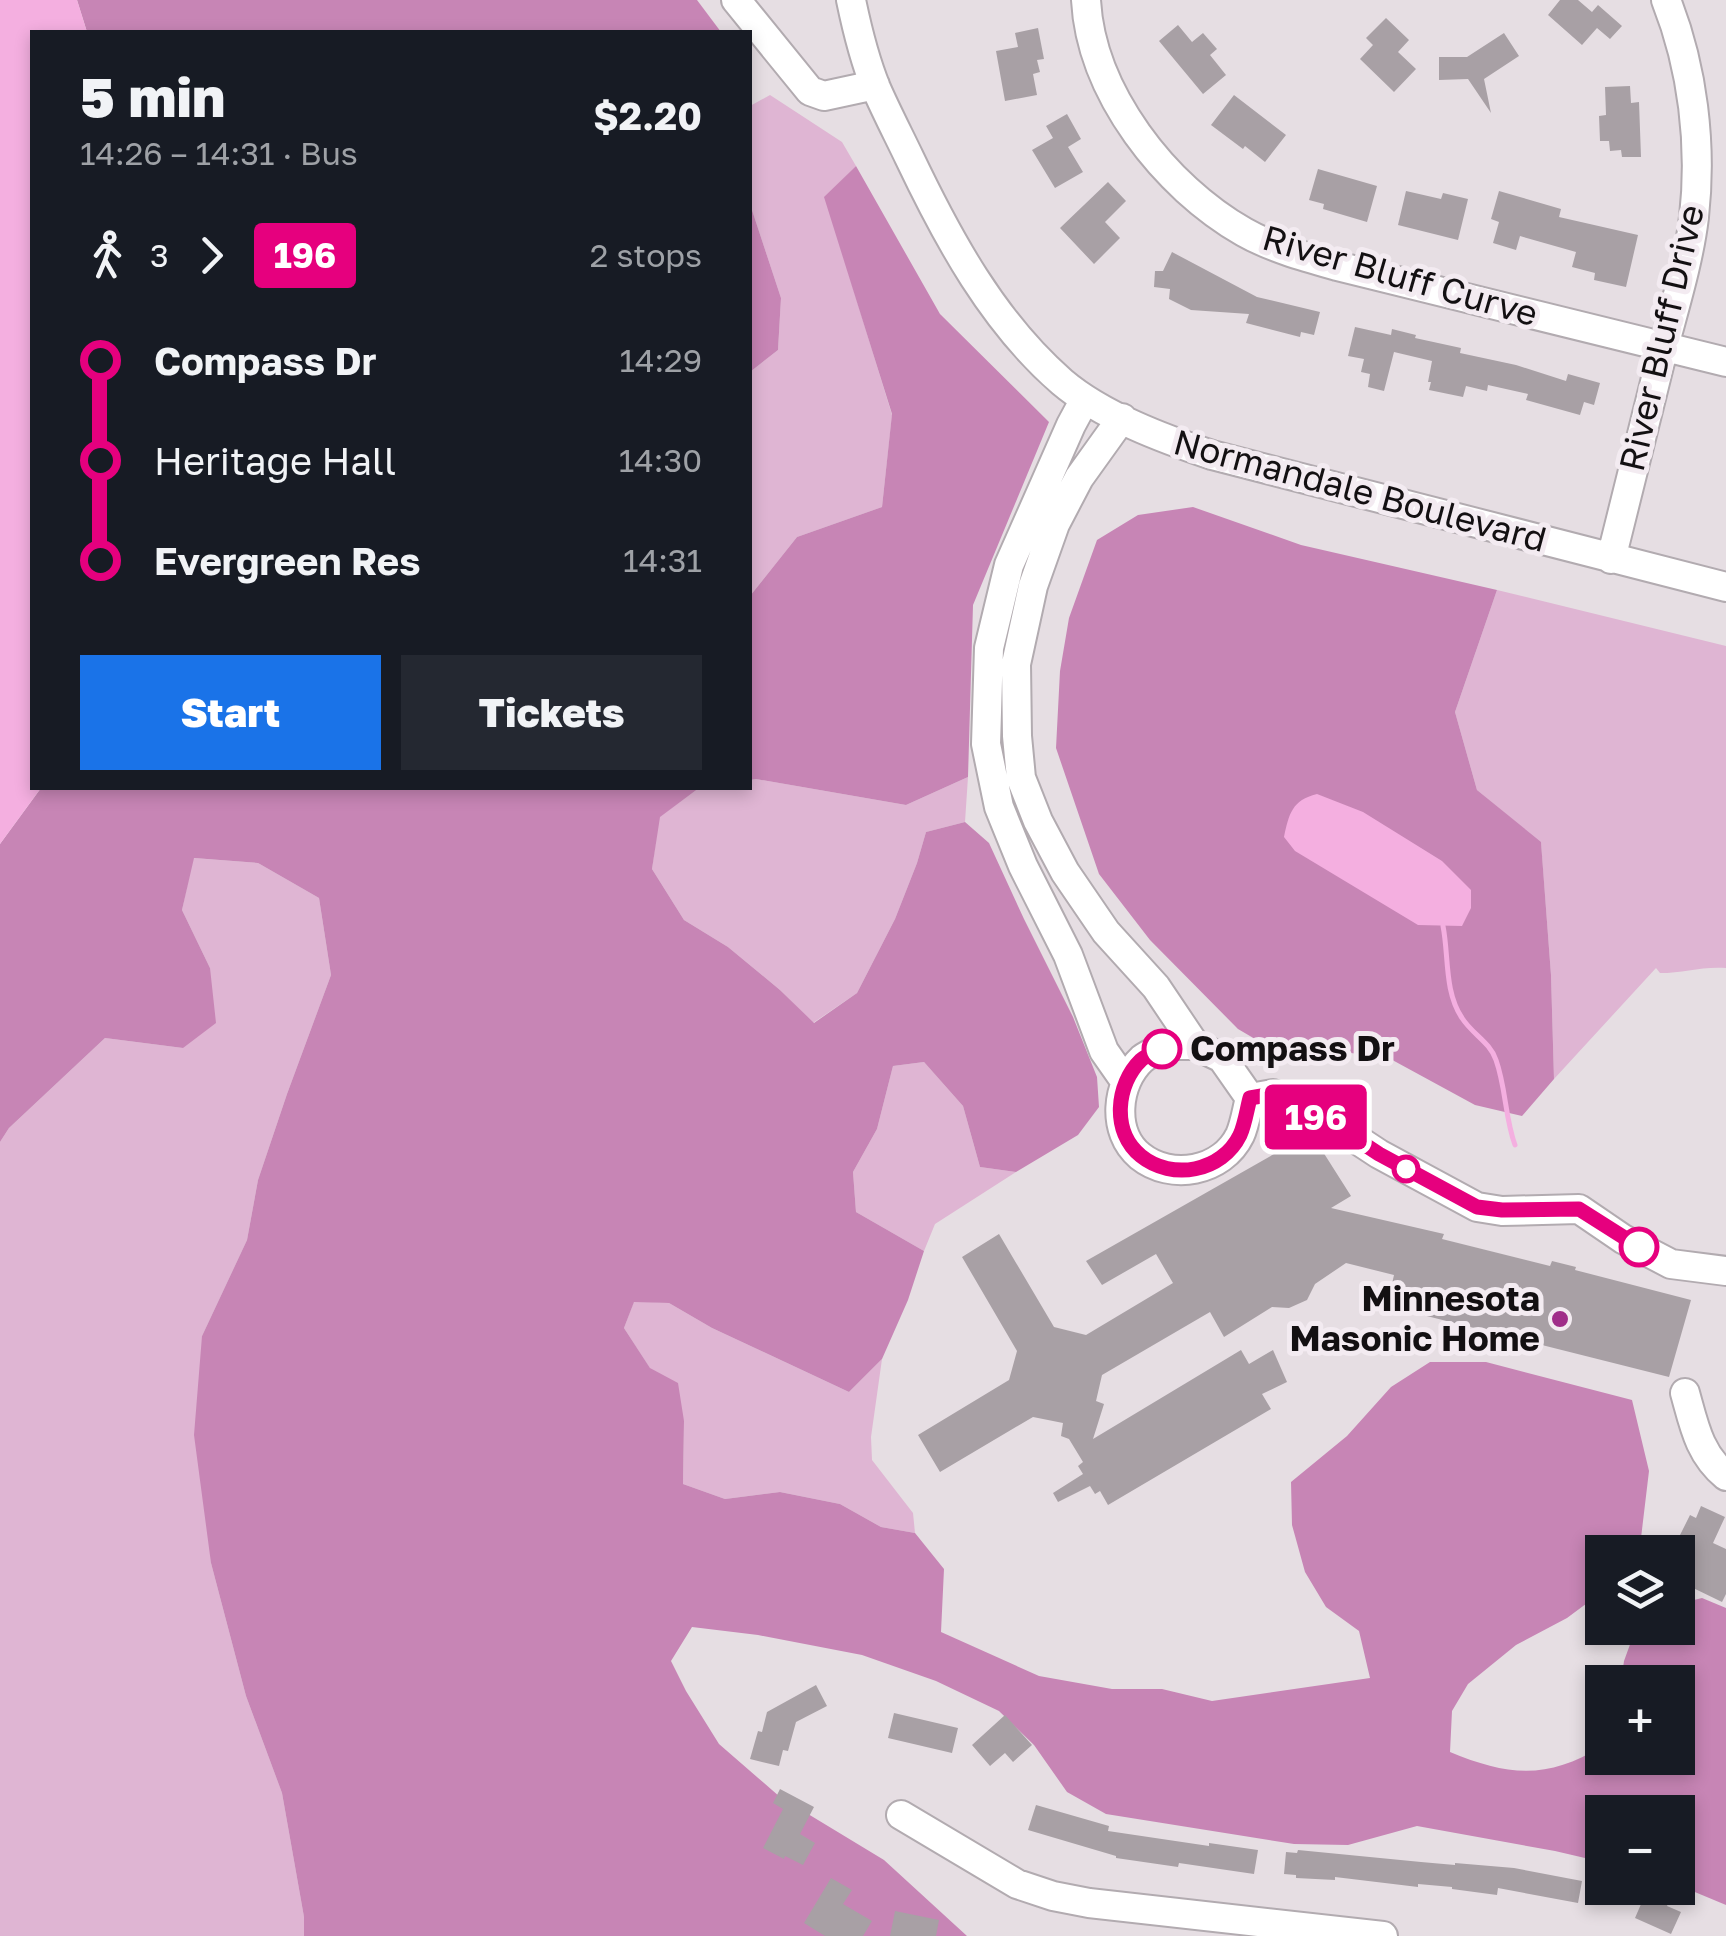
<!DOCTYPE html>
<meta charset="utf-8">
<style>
body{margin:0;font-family:"Golos Text",sans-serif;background:#242831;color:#f1f3f6;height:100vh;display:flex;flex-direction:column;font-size:38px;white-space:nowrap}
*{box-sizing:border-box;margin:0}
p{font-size:32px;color:#9ea1a6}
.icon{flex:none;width:55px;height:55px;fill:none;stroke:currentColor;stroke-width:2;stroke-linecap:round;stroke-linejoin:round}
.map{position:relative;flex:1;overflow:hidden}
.drawer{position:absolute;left:30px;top:30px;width:722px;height:760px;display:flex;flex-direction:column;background:#171b24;border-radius:0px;box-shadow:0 5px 15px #0003}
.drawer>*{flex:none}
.badge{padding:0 20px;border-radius:8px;font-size:35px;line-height:65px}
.tools{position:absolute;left:1585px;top:1535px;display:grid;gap:20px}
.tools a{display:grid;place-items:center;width:110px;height:110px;border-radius:0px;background:#171b24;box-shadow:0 5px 15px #0003;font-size:50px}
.map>.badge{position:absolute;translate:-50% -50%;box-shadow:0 0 0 5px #fff}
.legs{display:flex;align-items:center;gap:15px;height:110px;padding:0 50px;font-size:32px}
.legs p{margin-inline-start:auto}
.summary{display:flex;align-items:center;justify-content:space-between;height:170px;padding:0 50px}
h1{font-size:55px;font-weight:800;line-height:75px}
.button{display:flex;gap:20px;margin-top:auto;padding:20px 50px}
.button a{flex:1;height:115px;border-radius:0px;background:#1a73e8;color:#fff;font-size:40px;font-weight:800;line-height:115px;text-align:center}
.button a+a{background:#242831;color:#f1f3f6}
ul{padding:0 50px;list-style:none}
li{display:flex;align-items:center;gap:35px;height:100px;font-size:38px}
li i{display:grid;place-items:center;width:15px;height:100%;margin:0 12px;background:currentColor}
li i::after{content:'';width:25px;height:25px;margin:-12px;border:8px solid;border-radius:50%;background:#171b24}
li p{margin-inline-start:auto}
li:first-child i{background:linear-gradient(#0000 50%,currentColor 0)}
li:last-child i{background:linear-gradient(currentColor 50%,#0000 0)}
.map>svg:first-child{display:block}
.green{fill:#dfb5d3}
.forest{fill:#c785b5}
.water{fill:#f4afe0}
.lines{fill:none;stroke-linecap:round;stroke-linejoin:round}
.stream{stroke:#f4afe0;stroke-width:5}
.building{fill:#a8a0a5}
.minor-casing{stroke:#b2abb0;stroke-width:32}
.minor{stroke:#fff;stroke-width:28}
.line-1-casing{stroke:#fff;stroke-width:22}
.line-1{stroke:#e6007e;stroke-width:15}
.stop-1-dot{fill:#fff;stroke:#e6007e;stroke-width:5}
.poi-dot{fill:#a02d89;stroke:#f3ebf1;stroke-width:4}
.labels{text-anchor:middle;stroke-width:10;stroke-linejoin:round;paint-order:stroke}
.street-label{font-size:35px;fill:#131012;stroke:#f3ebf1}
.stop-label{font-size:35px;font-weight:bold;fill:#131012;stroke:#f3ebf1;text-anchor:start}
.poi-label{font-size:35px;font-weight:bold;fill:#131012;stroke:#f3ebf1;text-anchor:end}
</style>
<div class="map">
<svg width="1726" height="1936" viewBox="0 0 1726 1936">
<rect width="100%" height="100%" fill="#e6dee3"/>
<path class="green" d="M 770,95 L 842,142 L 856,166 L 825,197 L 892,415 L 882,507 L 797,537 L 750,596 L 750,372 L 778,350 L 781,298 L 750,204 L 750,106 Z
M 1497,590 L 1726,646 L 1726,968 C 1703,966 1683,973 1660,973 L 1656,968 L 1554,1079 L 1551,975 L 1541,843 L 1477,790 L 1455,712 Z
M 968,777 L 965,822 L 926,832 L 917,863 L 895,919 L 857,993 L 813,1023 L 780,990 L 728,947 L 684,920 L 652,869 L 659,817 L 699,788 L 750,788 L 750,780 L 756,779 L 906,805 Z
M 193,858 L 258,863 L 319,898 L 331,975 L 287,1094 L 258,1180 L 247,1240 L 202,1336 L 211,1563 L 246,1696 L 282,1793 L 304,1917 L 304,1936 L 0,1936 L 0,1142 L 9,1128 L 105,1038 L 183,1048 L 210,968 L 182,910 Z
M 924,1062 L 963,1106 L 980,1167 L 1016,1172 L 935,1224 L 924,1251 L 856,1212 L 853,1172 L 877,1129 L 893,1066 Z
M 634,1301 L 669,1303 L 712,1328 L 849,1392 L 882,1359 L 871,1437 L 872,1460 L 913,1513 L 915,1533 L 881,1527 L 840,1504 L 780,1492 L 725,1499 L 683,1484 L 684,1421 L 624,1328 Z"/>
<path class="forest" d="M 77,0 L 697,0 L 721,32 L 87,32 Z
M 856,166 L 940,314 L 1049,422 L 973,605 L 968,777 L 906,805 L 756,779 L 750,780 L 750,596 L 797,537 L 882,507 L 892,414 L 824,197 Z
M 750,204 L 781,298 L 778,350 L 750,372 Z
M 1193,507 L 1301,545 L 1497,590 L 1455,712 L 1477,790 L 1541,842 L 1551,975 L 1554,1079 L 1522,1116 L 1475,1105 L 1385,1056 L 1267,1046 L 1238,1029 L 1150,940 L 1099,874 L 1056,748 L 1060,671 L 1069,618 L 1097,540 L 1138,515 Z
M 41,788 L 699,788 L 660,817 L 652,869 L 684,920 L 728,947 L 780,990 L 814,1023 L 857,993 L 895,919 L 917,863 L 926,832 L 965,822 L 989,843 L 1024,919 L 1073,1017 L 1097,1077 L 1099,1107 L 1078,1135 L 1016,1172 L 980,1167 L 963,1106 L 924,1062 L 893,1066 L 877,1129 L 853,1172 L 856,1212 L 924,1251 L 908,1300 L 882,1359 L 849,1392 L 712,1328 L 669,1303 L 634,1302 L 624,1328 L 650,1368 L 678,1383 L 684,1421 L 683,1484 L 725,1499 L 780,1492 L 840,1504 L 881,1527 L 915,1533 L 944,1569 L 941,1632 L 1039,1676 L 1112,1689 L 1162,1689 L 1212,1701 L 1370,1678 L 1359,1631 L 1326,1607 L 1305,1572 L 1292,1525 L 1291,1482 L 1347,1436 L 1391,1387 L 1430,1362 L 1486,1362 L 1632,1400 L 1649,1471 L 1641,1538 L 1632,1552 L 1602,1552 L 1602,1592 L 1567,1618 L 1516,1645 L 1468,1684 L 1452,1711 L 1450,1752 C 1508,1776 1548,1780 1602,1746 L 1602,1758 L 1678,1758 L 1678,1682 L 1621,1682 L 1624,1661 L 1636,1628 L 1678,1628 L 1678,1604 L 1702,1598 L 1726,1608 L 1726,1905 L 1678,1885 L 1678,1812 L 1602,1812 L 1602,1862 L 1555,1851 L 1417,1826 L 1348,1845 L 1294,1844 L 1106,1814 L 1067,1792 L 1034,1745 L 999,1711 L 936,1681 L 862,1655 L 758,1635 L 692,1627 L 671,1661 L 686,1691 L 719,1744 L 780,1797 L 884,1860 L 967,1936 L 304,1936 L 304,1917 L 282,1793 L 246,1696 L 211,1563 L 194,1435 L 202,1336 L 247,1240 L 258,1180 L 287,1094 L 331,975 L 319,898 L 258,863 L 194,858 L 182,910 L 210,968 L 216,1023 L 183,1048 L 105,1038 L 9,1128 L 0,1142 L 0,844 Z"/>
<path class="water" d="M 0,0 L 77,0 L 87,32 L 32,32 L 32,788 L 41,788 L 0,844 Z
M 1317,794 L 1363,812 L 1442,861 L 1471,890 L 1471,908 L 1462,926 L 1418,925 L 1295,851 L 1284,837 C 1289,814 1292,800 1317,794 Z"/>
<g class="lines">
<path class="stream" d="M 1443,926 C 1449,956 1444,991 1462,1018 C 1472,1034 1490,1042 1496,1060 C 1506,1088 1505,1118 1515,1145"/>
</g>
<path class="building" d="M 1560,0 L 1578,0 L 1592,12 L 1598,5 L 1622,26 L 1610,39 L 1597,28 L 1582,45 L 1548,15 Z
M 1386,18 L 1409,40 L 1398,52 L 1416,69 L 1394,92 L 1360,59 L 1373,45 L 1366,38 Z
M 1178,25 L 1192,42 L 1203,33 L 1217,49 L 1210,55 L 1226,75 L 1203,94 L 1159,41 Z
M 1038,28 L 1044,59 L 1037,60 L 1040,72 L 1033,74 L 1037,95 L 1005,101 L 996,51 L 1018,47 L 1015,33 Z
M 1504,33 L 1519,56 L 1484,79 L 1491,113 L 1468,79 L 1439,80 L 1439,57 L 1467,57 Z
M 1630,86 L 1631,103 L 1639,102 L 1641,157 L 1622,157 L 1621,150 L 1610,151 L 1609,141 L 1600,141 L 1599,116 L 1606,115 L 1605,87 Z
M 1234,95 L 1286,135 L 1265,162 L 1245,146 L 1243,149 L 1211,125 Z
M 1067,114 L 1081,139 L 1068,147 L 1083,172 L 1055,188 L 1032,150 L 1053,138 L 1046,126 Z
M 1318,169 L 1377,186 L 1367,222 L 1323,209 L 1324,204 L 1309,200 Z
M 1108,182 L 1126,201 L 1105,222 L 1120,238 L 1094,264 L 1060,228 Z
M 1406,191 L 1441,199 L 1443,193 L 1468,199 L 1458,240 L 1398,225 Z
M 1499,191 L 1561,209 L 1559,217 L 1638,235 L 1626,287 L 1594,280 L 1595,273 L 1572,267 L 1576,252 L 1520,236 L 1516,250 L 1493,243 L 1499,222 L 1491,219 Z
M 1172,252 L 1257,297 L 1320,312 L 1314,335 L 1301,332 L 1300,337 L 1246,323 L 1249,314 L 1191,310 L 1169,299 L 1170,289 L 1154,287 L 1155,271 L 1163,271 Z
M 1355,327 L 1391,335 L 1392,329 L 1416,335 L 1415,338 L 1461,348 L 1460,353 L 1516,365 L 1566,381 L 1568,374 L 1600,383 L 1594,405 L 1584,402 L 1580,415 L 1526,400 L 1528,394 L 1488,385 L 1487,391 L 1466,386 L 1463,397 L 1429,390 L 1431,382 L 1428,382 L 1432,361 L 1394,352 L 1384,391 L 1368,387 L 1370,374 L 1361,372 L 1364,359 L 1348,356 Z
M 1311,1133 L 1351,1196 L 1331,1208 L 1444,1234 L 1442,1239 L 1550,1266 L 1552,1261 L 1576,1267 L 1575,1270 L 1691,1300 L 1669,1377 L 1387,1306 L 1394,1275 L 1346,1263 L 1315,1284 L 1307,1300 L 1289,1308 L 1272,1307 L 1224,1337 L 1210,1312 L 1102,1375 L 1096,1401 L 1104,1404 L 1093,1439 L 1241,1350 L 1249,1364 L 1273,1350 L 1287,1382 L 1262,1394 L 1271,1409 L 1108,1505 L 1100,1491 L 1095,1494 L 1090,1486 L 1058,1502 L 1053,1493 L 1083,1474 L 1078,1466 L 1083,1462 L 1069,1439 L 1061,1436 L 1063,1423 L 1033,1417 L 940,1472 L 918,1435 L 1009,1380 L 1017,1351 L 962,1257 L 999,1234 L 1054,1327 L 1086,1335 L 1173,1283 L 1156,1254 L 1102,1285 L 1086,1261 Z
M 1701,1506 L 1725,1517 L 1713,1543 L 1726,1549 L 1726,1594 L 1722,1602 L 1689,1586 L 1692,1578 L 1678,1572 L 1677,1552 L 1683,1539 L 1679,1537 L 1690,1515 L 1696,1518 Z
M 816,1685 L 827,1706 L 796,1722 L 788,1751 L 783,1750 L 779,1766 L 750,1759 L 758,1731 L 762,1732 L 767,1712 Z
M 894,1713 L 958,1728 L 952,1753 L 888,1738 Z
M 1005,1715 L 1032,1745 L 1013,1762 L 1005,1753 L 990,1766 L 972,1745 Z
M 780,1789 L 814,1807 L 800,1834 L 815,1843 L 803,1865 L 785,1856 L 784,1859 L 763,1848 L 783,1809 L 773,1803 Z
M 1036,1805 L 1109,1826 L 1108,1831 L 1209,1846 L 1209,1843 L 1258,1850 L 1254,1874 L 1179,1863 L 1178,1867 L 1116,1858 L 1116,1856 L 1028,1830 Z
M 1298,1850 L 1421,1862 L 1455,1865 L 1455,1863 L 1514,1868 L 1582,1881 L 1578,1903 L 1498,1888 L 1497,1895 L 1452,1889 L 1452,1887 L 1418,1884 L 1418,1887 L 1335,1877 L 1335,1880 L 1296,1878 L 1296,1875 L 1284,1874 L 1286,1852 L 1297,1853 Z
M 831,1878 L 852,1890 L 843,1904 L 872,1921 L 863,1936 L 825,1936 L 804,1923 Z
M 1648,1888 L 1658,1888 L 1672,1894 L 1667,1906 L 1681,1912 L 1671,1934 L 1635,1918 Z
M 895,1911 L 939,1920 L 936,1936 L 890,1936 Z"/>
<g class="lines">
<defs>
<path id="minor" d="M 736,0 L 810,91 L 824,96 L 875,85
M 851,0 C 857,29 865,61 876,88 C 886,111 898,134 909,157 C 948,239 993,322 1062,382 C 1102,416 1164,439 1212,455 L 1726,587
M 1086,0 C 1091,93 1165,187 1244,232 C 1272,248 1305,257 1337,266 L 1726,362
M 1085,399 L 1071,425 L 1009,565 L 989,648 L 986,744 L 999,807 L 1023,866 L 1068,955 L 1104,1051 L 1125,1081
M 1122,418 L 1079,478 L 1055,524 L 1033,586 L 1016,664 L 1017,736 L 1021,778 L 1038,821 L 1065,872 L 1106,932 L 1156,987 L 1195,1045
M 1611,559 C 1627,494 1643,430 1659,366 C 1671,317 1688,267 1694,217 C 1702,145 1693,68 1666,0
M 1170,1045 L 1195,1045 L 1222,1058 L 1250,1098 C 1247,1109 1245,1124 1240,1135 C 1222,1172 1171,1181 1140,1156 C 1111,1132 1116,1083 1142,1059 C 1149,1053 1161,1049 1170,1045 Z
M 1250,1098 L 1273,1094 L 1341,1129 L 1379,1154 L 1477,1207 L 1502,1211 L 1579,1209 L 1623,1239 L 1671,1264 L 1726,1271
M 1685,1393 C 1694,1425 1699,1454 1726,1476
M 901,1815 L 1017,1884 L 1053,1896 L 1089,1903 L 1383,1936"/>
</defs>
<use href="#minor" class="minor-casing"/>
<use href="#minor" class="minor"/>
</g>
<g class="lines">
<defs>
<path id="line-1" d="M 1162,1049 C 1155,1052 1147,1055 1141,1060 C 1116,1084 1111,1132 1141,1156 C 1172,1181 1222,1172 1240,1135 C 1245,1124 1247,1109 1250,1098 L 1273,1094 L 1341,1129 L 1379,1154 L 1477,1207 L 1502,1210 L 1579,1209 L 1639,1247"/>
</defs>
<use href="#line-1" class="line-1-casing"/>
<use href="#line-1" class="line-1"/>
</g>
<g class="stop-1-dot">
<circle cx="1162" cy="1049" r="18"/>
<circle cx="1406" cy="1169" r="12"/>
<circle cx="1639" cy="1247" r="18"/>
</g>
<circle class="poi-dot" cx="1560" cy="1319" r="10"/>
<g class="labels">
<g class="street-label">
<text transform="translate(1400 276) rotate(16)" y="12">River Bluff Curve</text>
<text transform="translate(1662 338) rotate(-77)" y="12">River Bluff Drive</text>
<text transform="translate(1360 491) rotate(15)" y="12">Normandale Boulevard</text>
</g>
<g class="stop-label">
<text x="1190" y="1061">Compass Dr</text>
</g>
<g class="poi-label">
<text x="1540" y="1311">Minnesota<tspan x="1540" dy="40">Masonic Home</tspan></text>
</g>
</g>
</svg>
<div class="tools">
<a><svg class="icon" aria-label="layers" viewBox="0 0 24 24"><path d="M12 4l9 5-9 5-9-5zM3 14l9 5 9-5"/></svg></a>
<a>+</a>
<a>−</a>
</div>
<b class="badge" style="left:1316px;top:1117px;background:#e6007e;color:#fff">196</b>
<section class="drawer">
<div class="summary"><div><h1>5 min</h1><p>14:26 – 14:31 · Bus</p></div><b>$2.20</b></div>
<div class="legs"><svg class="icon" aria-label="walk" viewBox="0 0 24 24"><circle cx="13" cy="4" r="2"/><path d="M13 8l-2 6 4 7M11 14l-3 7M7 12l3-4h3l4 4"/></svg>3<svg class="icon" aria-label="forward" viewBox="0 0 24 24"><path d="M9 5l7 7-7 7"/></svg><b class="badge" style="background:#e6007e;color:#fff">196</b><p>2 stops</p></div>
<ul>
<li><i style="color:#e6007e"></i><b>Compass Dr</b><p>14:29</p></li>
<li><i style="color:#e6007e"></i><span>Heritage Hall</span><p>14:30</p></li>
<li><i style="color:#e6007e"></i><b>Evergreen Res</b><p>14:31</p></li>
</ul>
<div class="button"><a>Start</a><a>Tickets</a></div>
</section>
</div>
